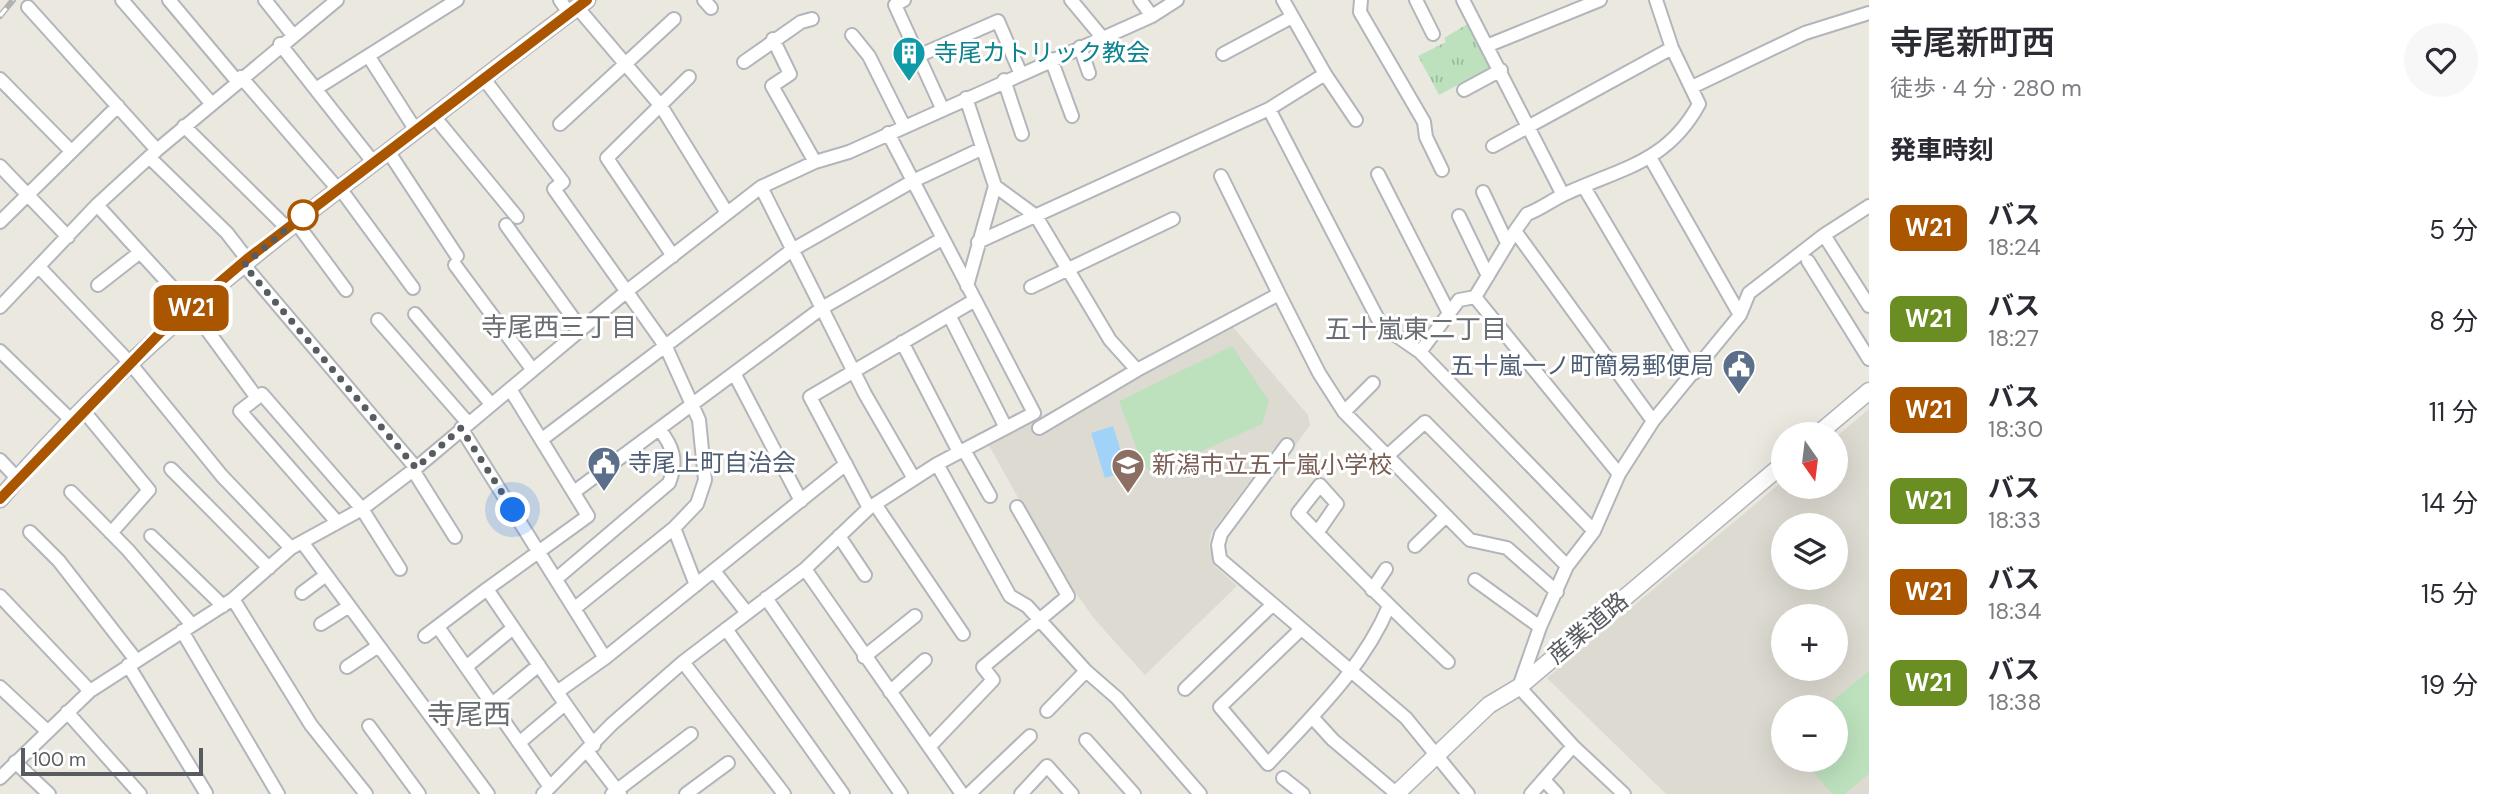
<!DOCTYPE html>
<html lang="ja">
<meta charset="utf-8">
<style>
body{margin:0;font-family:"DM Sans","Noto Sans JP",sans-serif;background:#f7f7f7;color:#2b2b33;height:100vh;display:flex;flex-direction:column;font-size:26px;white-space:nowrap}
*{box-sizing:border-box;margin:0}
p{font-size:23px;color:#7c7c81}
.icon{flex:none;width:38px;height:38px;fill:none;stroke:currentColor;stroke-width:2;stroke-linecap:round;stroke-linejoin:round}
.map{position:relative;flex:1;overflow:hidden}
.drawer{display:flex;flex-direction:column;background:#fff;width:630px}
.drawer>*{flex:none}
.badge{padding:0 14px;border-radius:10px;font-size:24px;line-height:46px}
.needle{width:46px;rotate:166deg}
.fabs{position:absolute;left:1771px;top:422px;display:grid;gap:14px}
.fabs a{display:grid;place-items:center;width:77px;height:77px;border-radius:50%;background:#fff;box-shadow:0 7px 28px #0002;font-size:35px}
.scale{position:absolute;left:21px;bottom:18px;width:182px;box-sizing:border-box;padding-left:7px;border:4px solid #585c60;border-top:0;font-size:19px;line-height:24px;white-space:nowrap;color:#585c60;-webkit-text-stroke:5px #fff;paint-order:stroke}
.you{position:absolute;width:35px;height:35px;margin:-18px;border:5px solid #fff;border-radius:50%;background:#1a73e8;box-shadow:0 0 0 10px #1a73e833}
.map>.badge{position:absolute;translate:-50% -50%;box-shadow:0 0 0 4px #fff}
h2{padding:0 21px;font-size:26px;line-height:63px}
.round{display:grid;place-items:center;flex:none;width:74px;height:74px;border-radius:37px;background:#f7f7f7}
.headline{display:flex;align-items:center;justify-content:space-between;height:119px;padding:0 21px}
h1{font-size:33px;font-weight:600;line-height:52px}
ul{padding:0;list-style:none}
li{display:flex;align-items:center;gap:21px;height:91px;padding:0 21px}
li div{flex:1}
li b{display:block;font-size:26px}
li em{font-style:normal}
li .badge{min-width:77px;font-weight:700;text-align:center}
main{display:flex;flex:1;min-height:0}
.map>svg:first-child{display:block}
.education{fill:#dddad1;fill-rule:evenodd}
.park{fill:url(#park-tufts)}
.pitch{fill:#bde1bd}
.water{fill:#a1d3f9}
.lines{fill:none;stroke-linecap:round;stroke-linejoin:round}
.minor-casing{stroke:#b2b6ba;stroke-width:16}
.tertiary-casing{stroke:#b2b6ba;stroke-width:19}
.minor{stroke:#fff;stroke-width:12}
.tertiary{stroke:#fff;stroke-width:16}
.rail-casing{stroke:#b1b2b2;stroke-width:6}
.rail{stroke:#fff;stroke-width:3.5;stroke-dasharray:10;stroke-linecap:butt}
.line-casing{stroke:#fff;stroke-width:16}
.line{stroke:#a50;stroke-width:10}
.walk{stroke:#585c60;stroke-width:7;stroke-dasharray:0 12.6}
.stop-dot{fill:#fff;stroke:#a50;stroke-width:3.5}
.labels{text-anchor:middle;stroke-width:6;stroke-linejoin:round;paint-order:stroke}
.culture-label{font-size:24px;fill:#0d838f;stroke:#fff;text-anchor:start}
.service-label{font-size:24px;fill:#4e5e75;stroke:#fff;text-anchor:end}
.education-label{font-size:24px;fill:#785e54;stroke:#fff;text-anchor:start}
.street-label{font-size:24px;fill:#585c60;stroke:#fff}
.neighbourhood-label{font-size:26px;fill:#696e72;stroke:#fff}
.quarter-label{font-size:28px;fill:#696e72;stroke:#fff}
</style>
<main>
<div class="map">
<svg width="1869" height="794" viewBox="0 0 1869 794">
<defs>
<pattern id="park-tufts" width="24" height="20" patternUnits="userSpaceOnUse" patternTransform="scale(1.75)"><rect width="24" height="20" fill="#bde1bd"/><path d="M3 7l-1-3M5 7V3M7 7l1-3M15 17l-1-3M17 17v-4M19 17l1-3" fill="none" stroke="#9cba9d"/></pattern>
</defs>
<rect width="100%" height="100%" fill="#ebe8e0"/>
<path class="education" d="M 1233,327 L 1308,415 L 1310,425 L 1287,457 L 1274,448 L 1211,533 L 1209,546 L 1215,566 L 1237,586 L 1145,675 L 1096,621 L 1057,567 L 988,444 L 1130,370 L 1135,375 Z
M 1869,409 L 1869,794 L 1666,794 L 1547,678 L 1783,481 L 1783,486 L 1836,486 L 1836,437 ZM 1783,525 L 1836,525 L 1836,578 L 1783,578 ZM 1783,616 L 1836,616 L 1836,668 L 1783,668 ZM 1783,707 L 1836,707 L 1836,760 L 1783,760 Z"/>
<path class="park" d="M 1471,22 L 1493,66 L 1439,95 L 1418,56 L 1446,42 L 1444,38 Z"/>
<path class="pitch" d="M 1232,346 L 1269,401 L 1262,424 L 1153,473 L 1142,463 L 1119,401 Z
M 1869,671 L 1869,774 L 1845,794 L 1832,794 L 1803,760 L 1836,760 L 1836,707 L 1825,707 Z"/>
<path class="water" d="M 1113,426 L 1127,471 L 1105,478 L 1091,433 Z"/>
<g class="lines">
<defs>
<path id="minor" d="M 122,0 L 211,103
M 169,0 L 237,81
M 265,0 L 292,34
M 560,0 L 569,13
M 704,0 L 711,8
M 904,0 L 895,5 L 942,108
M 1071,0 L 1101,36
M 1140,0 L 1152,16
M 1361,0 L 1360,12 L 1424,122 L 1426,137 L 1442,170
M 1416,0 L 1433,34
M 1463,0 L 1563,195
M 28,7 L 157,150
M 577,7 L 661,106 L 727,213
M 852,35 L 869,56 L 904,126
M 773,39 L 790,74 L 772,86 L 815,162
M 280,44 L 373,162
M 1489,45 L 1600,0
M 1080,47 L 1089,73
M 1223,54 L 1292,17
M 918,56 L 998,21 L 1020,72
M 369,57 L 415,129
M 1051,59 L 1072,116
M 744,62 L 801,22 L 812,19
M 1325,74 L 1356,120
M 241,77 L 337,188
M 0,79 L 70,150
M 484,79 L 563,182 L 554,189 L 666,347 L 699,420 L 705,480 L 697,504 L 674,528 L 575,608
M 1004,80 L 1022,134
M 1692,87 L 1805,33 L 1869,13
M 317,88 L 457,0
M 1464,90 L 1501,70
M 966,98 L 995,186 L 1036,216 L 1110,340 L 1137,370
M 1269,109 L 1381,325 L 1420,352 L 1594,531
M 433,115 L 517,217
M 560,124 L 674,19
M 184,126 L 287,228
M 1493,146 L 1672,48
M 388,151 L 457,256
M 149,157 L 227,233 L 247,259
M 1651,159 L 1740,315
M 0,166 L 68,237
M 1378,174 L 1450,315
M 1221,176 L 1279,294
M 339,187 L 413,288
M 761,187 L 865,394 L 913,477
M 1584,187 L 1694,373
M 1483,192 L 1507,243
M 97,205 L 191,308 L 257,398
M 1459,216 L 1488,276
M 295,221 L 346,290
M 0,222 L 118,106
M 506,225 L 581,329
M 1515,231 L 1475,297 L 1619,474
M 1824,235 L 1869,306
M 978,242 L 1269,109 L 1325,74 L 1283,0
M 673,256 L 607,158 L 689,77
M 1808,261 L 1869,359
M 244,265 L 416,468
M 455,265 L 532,369
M 39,267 L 130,363 L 222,476 L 291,548
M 98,285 L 139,253
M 967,286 L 995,186
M 1031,287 L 1173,219
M 0,307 L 97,205 L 157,150 L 337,0
M 415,314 L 491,404
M 949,315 L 1006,428
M 378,320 L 468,423
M 902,342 L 959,452
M 0,351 L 72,421
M 1420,352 L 1459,300 L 1475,297
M 734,373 L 801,501
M 510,389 L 588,516 L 487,589 L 557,692
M 83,410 L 149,490 L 111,533
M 1344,412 L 1373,383
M 1653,421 L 1515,231 L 1527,214 C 1541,209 1552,200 1565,194 C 1621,168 1667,163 1699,104 L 1672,48 L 1656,0
M 461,428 L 605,658 L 557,692 L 594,745
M 1039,428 L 1137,370 L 1279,294 L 1319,373 L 1344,412 L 1470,540 L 1507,548 L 1557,592
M 541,440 L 792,250 L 913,181 L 981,149
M 1287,445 L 1221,534 L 1218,545 L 1220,559 L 1406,718 L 1468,794
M 964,450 L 990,496
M 1386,457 L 1425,422 L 1567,566
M 0,460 L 17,478
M 937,464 L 1010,596 L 1027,606 L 1086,671 L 1117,698 L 1200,794
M 171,469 L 269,568
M 413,470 L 455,537
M 71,492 L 128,550 L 192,625
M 574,492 L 822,308 L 942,239
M 875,504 L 963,634
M 869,508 L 810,397 L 975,300
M 337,522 L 240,411 L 262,394 L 362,509 L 400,569
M 674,528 L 696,585
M 30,532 L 59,561 L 136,660
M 1317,533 L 1337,504 L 1320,485 L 1298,513 C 1347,564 1397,614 1448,662
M 151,536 L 223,606
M 839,536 L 865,575
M 302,542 L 488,794
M 1415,546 L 1445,517
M 805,569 L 962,794
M 714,571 L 747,613
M 556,579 L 669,483 C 678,461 673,446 659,429
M 1475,580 L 1540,627
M 1372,590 L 1386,569
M 302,593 L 326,575
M 0,596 L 90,691
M 766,598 L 901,794
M 233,599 L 311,725 L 366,794
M 321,624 L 348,607
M 438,627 L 550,787
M 726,629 L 843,794
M 1300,630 L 1220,707 L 1268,764 C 1313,715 1363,668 1389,606
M 182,631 L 278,794
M 425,636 L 487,589
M 864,657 L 915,616
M 605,658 L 846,464
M 683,662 L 784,794
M 128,665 L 206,793
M 347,667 L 377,647
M 466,667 L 513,628
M 0,687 L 46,730
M 1185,689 L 1271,606
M 890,692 L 925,660
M 492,704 L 539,665
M 1047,711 L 1086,671
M 67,712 L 140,794
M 1312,717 L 1333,740 L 1396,793
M 369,726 L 419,794
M 1086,740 L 1134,794
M 519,743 L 565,704
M 929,747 L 993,680 L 983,667 L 1068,596 L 1017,507
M 587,751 L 620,794
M 15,762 L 49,794
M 0,778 L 90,691 L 233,599 L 291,548 L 362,509 L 416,468 L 627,291 L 761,187 L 815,162 L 849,152 L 1152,16 L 1177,0
M 1283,778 L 1303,794
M 1544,780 L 1557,794
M 543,794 L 612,724 L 683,662 L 805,569 L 869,508 L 937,464 L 1034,413 L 888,133
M 612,794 L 691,734
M 686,794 L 728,763
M 969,794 L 1030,736
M 1021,794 L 1047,766 L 1072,794
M 1531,794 L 1573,746
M 1624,794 L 1573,746 L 1519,687 L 1540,627 L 1567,566 L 1594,531 L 1619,474 L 1653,421 L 1740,315 L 1749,293 L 1824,235 L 1869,206"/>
<path id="tertiary" d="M 1818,434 L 1869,391
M 0,499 C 110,369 242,262 377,160 C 447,107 516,52 587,0
M 1396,794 L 1489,705 L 1519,687 L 1783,464"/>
</defs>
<use href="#minor" class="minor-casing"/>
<use href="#tertiary" class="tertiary-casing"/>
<use href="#minor" class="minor"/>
<use href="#tertiary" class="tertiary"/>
<defs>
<path id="rail" d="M 0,16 L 13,0"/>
</defs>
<use href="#rail" class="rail-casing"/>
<use href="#rail" class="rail"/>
</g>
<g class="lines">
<defs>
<path id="line" d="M 0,499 L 160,333 L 247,259 L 587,0"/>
</defs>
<use href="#line" class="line-casing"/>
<use href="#line" class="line"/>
<path class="walk" d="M 303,215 L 244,265 L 416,468 L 461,428 L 513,510"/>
</g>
<defs>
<symbol id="building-pin" viewBox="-11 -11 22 30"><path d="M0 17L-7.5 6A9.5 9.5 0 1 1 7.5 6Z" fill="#0f9aa8" stroke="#fff"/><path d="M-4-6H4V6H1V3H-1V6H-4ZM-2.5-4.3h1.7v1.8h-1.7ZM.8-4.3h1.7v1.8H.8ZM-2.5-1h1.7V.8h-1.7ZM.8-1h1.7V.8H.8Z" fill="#fff"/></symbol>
<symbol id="civic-pin" viewBox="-11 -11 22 30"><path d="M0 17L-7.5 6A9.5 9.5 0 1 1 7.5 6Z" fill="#5c6f8a" stroke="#fff"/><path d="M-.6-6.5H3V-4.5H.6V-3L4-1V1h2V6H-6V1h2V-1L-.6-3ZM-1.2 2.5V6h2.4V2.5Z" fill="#fff"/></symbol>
<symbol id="school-pin" viewBox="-11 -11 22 30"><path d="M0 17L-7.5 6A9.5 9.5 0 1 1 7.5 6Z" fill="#8d6e63" stroke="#fff"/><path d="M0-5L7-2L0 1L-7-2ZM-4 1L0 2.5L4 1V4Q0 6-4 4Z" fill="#fff"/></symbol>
</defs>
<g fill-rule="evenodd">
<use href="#building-pin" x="890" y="34" width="38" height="52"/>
<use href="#civic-pin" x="1720" y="347" width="38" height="52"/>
<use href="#civic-pin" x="585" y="444" width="38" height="52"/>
<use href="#school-pin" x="1109" y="446" width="38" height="52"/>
</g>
<circle class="stop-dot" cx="303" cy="215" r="14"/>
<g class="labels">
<g class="culture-label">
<text x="934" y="61">寺尾カトリック教会</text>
</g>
<g class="service-label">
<text x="1714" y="374">五十嵐一ノ町簡易郵便局</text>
<text x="628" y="471" text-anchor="start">寺尾上町自治会</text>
</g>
<g class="education-label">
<text x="1152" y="473">新潟市立五十嵐小学校</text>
</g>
<g class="street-label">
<text transform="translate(1588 628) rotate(-40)" y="8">産業道路</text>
</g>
<g class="neighbourhood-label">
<text x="559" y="336">寺尾西三丁目</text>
<text x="1416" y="338">五十嵐東二丁目</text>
</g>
<g class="quarter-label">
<text x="469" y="724">寺尾西</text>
</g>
</g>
</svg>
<div class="fabs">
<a><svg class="needle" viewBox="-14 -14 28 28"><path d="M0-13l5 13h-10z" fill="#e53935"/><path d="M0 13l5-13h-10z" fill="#7c7c81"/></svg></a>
<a><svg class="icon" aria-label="layers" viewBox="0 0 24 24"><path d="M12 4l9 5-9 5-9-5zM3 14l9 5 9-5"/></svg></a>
<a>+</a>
<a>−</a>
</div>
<div class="scale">100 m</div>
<div class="you" style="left:513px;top:510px"></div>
<b class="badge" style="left:191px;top:308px;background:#a50;color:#fff">W21</b>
</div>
<section class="drawer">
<div class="headline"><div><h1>寺尾新町西</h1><p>徒歩 · 4 分 · 280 m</p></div><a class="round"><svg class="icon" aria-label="heart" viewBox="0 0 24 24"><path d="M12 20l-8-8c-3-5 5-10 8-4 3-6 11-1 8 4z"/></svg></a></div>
<h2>発車時刻</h2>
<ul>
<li><span class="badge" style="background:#a50;color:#fff">W21</span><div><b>バス</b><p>18:24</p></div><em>5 分</em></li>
<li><span class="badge" style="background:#6b8e23;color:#fff">W21</span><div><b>バス</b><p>18:27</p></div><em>8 分</em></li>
<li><span class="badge" style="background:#a50;color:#fff">W21</span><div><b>バス</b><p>18:30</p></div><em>11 分</em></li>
<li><span class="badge" style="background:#6b8e23;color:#fff">W21</span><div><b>バス</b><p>18:33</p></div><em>14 分</em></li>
<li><span class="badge" style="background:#a50;color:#fff">W21</span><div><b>バス</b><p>18:34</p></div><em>15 分</em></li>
<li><span class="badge" style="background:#6b8e23;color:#fff">W21</span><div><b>バス</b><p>18:38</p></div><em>19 分</em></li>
</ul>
</section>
</main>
